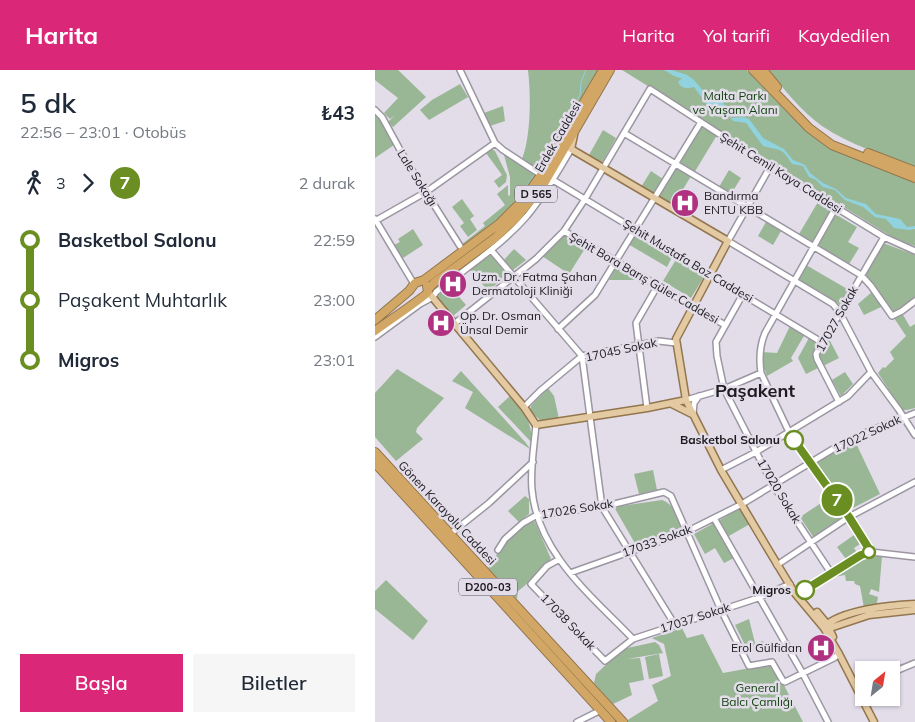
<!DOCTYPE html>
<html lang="tr">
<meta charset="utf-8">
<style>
body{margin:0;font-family:Mulish,sans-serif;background:#f6f6f7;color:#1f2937;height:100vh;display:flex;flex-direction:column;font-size:19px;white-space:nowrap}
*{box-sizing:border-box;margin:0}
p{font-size:16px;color:#747a83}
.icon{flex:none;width:28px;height:28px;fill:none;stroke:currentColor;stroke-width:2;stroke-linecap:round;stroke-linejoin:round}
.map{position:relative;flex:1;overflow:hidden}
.drawer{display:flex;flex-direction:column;background:#fff;width:375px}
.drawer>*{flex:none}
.badge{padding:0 10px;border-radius:16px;font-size:18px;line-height:32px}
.needle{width:32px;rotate:30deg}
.controls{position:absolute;left:480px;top:591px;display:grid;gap:10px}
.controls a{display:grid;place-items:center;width:45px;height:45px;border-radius:0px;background:#fff;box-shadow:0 1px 4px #0004;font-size:25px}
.map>.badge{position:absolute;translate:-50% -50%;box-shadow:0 0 0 2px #fff}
.legs{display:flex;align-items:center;gap:8px;height:55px;padding:0 20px;font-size:16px}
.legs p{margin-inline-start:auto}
.headline{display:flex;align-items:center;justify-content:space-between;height:85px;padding:0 20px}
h1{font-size:28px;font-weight:600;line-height:38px}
.action{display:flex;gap:10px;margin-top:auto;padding:10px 20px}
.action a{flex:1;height:58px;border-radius:0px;background:#db2777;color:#fff;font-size:20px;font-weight:600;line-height:58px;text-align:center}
.action a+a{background:#f6f6f7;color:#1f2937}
ul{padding:0 20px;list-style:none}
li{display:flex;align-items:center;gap:18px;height:60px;font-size:19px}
li i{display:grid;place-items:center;width:8px;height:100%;margin:0 6px;background:currentColor}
li i::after{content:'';width:12px;height:12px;margin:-6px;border:4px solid;border-radius:50%;background:#fff}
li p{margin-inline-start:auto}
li:first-child i{background:linear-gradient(#0000 50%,currentColor 0)}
li:last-child i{background:linear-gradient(currentColor 50%,#0000 0)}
header{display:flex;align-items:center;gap:30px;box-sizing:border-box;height:70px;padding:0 25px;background:#db2777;color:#fff}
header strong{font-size:24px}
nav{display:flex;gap:28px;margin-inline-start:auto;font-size:18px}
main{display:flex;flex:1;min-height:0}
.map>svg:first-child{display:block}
.green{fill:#99b695}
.water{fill:#90d3de}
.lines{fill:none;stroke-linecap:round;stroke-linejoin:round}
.stream{stroke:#90d3de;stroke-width:1}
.minor-casing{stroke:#9b96a1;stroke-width:8}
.major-casing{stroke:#93764d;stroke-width:9}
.highway-casing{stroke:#93764d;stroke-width:10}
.minor{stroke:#fff;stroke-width:5}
.major{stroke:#e4caa3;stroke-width:6}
.highway{stroke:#d2a765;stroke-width:8}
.line-1-casing{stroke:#fff;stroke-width:11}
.line-1{stroke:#6b8e23;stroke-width:8}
.stop-1-dot{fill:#fff;stroke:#6b8e23;stroke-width:2.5}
.labels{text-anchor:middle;stroke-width:5;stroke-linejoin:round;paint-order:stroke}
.shield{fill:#e2dde9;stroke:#58555c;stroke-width:1}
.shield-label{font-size:11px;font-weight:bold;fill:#1d1b20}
.park-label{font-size:12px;fill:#0f420c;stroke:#e2dde9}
.street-label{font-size:12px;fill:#1d1b20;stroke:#e2dde9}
.poi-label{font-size:12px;fill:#1d1b20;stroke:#e2dde9;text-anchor:start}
.stop-label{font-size:12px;font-weight:bold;fill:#1d1b20;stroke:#e2dde9;text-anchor:end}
.district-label{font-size:18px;font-weight:bold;fill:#1d1b20;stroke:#e2dde9}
</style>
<header>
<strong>Harita</strong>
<nav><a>Harita</a><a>Yol tarifi</a><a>Kaydedilen</a></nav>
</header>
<main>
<section class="drawer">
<div class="headline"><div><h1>5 dk</h1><p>22:56 – 23:01 · Otobüs</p></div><b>₺43</b></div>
<div class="legs"><svg class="icon" aria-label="walk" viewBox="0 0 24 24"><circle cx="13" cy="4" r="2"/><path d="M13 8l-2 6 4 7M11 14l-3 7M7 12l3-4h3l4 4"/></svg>3<svg class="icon" aria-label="forward" viewBox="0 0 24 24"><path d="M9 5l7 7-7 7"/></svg><b class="badge" style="background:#6b8e23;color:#fff">7</b><p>2 durak</p></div>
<ul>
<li><i style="color:#6b8e23"></i><b>Basketbol Salonu</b><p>22:59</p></li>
<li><i style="color:#6b8e23"></i><span>Paşakent Muhtarlık</span><p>23:00</p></li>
<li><i style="color:#6b8e23"></i><b>Migros</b><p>23:01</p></li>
</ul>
<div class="action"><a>Başla</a><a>Biletler</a></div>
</section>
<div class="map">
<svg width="540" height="652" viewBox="0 0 540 652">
<rect width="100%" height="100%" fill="#e2dde9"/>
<path class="green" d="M 0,0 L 23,0 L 51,27 L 18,57 L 13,52 L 20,45 L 15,49 L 9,43 L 23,28 L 0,10 Z
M 153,0 L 224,0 L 165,101 L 147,89 C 156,66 156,25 153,0 Z
M 247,0 L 372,0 C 398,26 422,58 454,76 L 540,111 L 540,176 L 522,170 Z
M 393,0 L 540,0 L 540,97 C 509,85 475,75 447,56 C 427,42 409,19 393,0 Z
M 85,14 L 93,27 L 54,50 L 45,40 L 57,30 Z
M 128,36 L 130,51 L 115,56 L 109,43 Z
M 0,43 L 8,53 L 19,75 L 0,88 Z
M 327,56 L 342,65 L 319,103 L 304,94 Z
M 228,60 L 241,68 L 228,91 L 226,92 L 214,85 Z
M 117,79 L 120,81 L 132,105 L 131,112 L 124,118 L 119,111 L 127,105 L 111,83 Z
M 130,84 L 147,94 L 161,105 L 159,109 L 142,135 L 89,178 L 87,174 L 110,156 L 108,153 L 130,135 L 122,124 L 133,115 L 133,125 L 135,126 L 135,107 L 129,85 Z
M 301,98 L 316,106 L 298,136 L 283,127 Z
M 354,100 L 366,108 L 356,124 L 344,117 Z
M 276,101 L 288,109 L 279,124 L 266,117 Z
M 87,129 L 99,146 L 95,149 L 102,160 L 93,167 L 85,156 L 89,153 L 77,137 Z
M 443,132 L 456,140 L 437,172 L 424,164 Z
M 460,144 L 482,157 L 473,172 L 484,178 L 474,194 L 442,175 Z
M 391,152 L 406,161 L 398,175 L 383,166 Z
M 38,159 L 48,175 L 28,188 L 19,175 L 25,172 L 23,169 Z
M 260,163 L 298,185 L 292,197 L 253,174 Z
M 189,164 L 211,177 L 194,204 L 167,186 Z
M 508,173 L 540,185 L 540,228 L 519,242 L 490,204 Z
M 139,179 L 151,190 L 138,200 L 128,191 Z
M 114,183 L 132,205 L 113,221 L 95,199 Z
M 302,188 L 330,205 L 316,228 L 288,211 Z
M 242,195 L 274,215 L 262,210 L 234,210 Z
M 431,195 L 474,220 L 465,237 L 463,233 L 422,210 Z
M 73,214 L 91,235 L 78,246 L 75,246 L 59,228 L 62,222 Z
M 498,221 L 508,236 L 489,245 L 483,234 Z
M 527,243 L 535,257 L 540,254 L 540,338 L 532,340 L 527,340 L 503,303 L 508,297 L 510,298 L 519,289 L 515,282 L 531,266 L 519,248 Z
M 415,256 L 430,264 L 416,288 L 418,291 L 392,306 L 389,298 L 387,282 L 402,283 Z
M 435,266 L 445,273 L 439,284 L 445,297 L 431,304 L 423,288 Z
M 453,267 L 464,288 L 448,296 C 441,282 445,279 453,267 Z
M 22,299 L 69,328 L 42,358 L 41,362 L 48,369 L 21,391 L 0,367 L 0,323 Z
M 86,301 L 151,373 L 155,379 L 90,338 L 98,322 L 77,311 Z
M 470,302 L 478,314 L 466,326 L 457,310 Z
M 173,318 L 179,326 L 184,349 L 166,351 L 155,341 L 156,336 Z
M 136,325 C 149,341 157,352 157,373 L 123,337 Z
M 479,369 L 505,424 L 474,440 L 441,393 Z
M 278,400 L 282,420 L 264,424 L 259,404 Z
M 150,426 L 154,429 L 154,444 L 144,452 L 133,441 Z
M 455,427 L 469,447 L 439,468 L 425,447 Z
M 287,430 C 300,435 304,448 310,459 L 261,475 L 239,437 Z
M 365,438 L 375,454 L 352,467 L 343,451 Z
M 156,450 L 160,452 L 176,489 C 164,499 155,513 143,521 L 142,529 L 113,498 L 129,473 Z
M 339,453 L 359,488 L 349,493 L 340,478 L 330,484 L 319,464 Z
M 479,465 L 485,474 L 479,478 L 481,481 L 471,489 L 462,477 Z
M 497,484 L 507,486 L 504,522 L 496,519 L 494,524 L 503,527 L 502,533 L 498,536 L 489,538 L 485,516 L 480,514 L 479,511 L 471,511 L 470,505 L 453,508 L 481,489 Z
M 11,510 L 53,551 L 38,570 L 0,539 L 0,521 Z
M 374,549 L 380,573 L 388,571 L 390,574 L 374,583 L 360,555 Z
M 307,558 L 312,568 L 328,564 L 348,603 L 398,594 L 428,652 L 252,652 L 251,651 L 283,631 L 277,615 L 296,606 L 289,574 L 277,568 Z
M 280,572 L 284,575 L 288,583 L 252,589 L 265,588 L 269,610 L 254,613 L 257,625 L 238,634 L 219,613 L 221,604 L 248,579 Z
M 284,584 L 288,606 L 274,609 L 270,587 Z"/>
<path class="water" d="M 289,0 L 297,0 L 312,5 L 319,10 L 330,23 L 345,27 L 357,48 L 368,47 L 374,49 L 388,68 L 409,79 L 418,90 L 430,95 L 435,103 L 448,113 L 461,119 L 471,128 L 491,134 L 501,144 L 525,149 L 532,157 L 540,156 L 540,159 L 534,160 L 519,158 L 511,149 L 500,147 L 488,137 L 470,130 L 460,120 L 448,117 L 441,110 L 434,107 L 428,96 L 417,94 C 406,76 405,81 388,76 L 371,53 L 358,51 L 349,39 L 333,36 L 319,17 C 312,19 307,19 303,12 L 307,8 C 300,8 295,3 289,0 Z"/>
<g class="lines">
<path class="stream" d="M 162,100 L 205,25 L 206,12 L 211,0
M 139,133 L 160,104
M 104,164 L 124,148
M 64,193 L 85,178
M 45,208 L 62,195
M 0,244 L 32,217"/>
<defs>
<path id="minor" d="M 85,0 L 120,73 L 128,80 L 166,105
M 0,40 L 7,47 L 30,89 L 85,176
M 249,63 L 486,205 L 496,216 L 517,246 L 527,241 L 540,231
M 395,97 L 353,171 L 458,234 L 465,243 L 496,302 L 524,340 L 540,365
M 178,110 L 448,273
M 461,137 L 390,263 C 384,277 384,289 386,303 L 414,362 L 474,447 L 496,482
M 0,149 L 39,214
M 0,151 L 51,122 L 120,73
M 189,161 L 350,255
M 116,180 L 207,286 L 227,437 L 300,555
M 368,224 L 341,272 L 342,286 L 349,319 L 398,415 L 456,503
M 79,254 L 161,189 L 189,161 L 210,129 L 275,19 L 395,97 L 509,167 L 540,181
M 183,259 L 220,225 L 326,52
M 0,267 L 45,234 L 58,227 L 61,222 C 92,197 126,176 152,146 C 169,125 183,102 196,79
M 311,330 L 349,319 L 386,303
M 464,332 L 442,289 L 441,284 L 509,167
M 149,337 L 165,321 L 207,286 L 284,271 L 301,273
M 272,338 L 261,253 L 283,215
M 318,344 L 319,333 L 324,326
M 161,355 C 159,377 155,399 157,420 C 163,484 217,526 258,569
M 346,400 L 381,382 L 473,326 L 496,302
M 339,448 L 428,604 L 453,652
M 79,461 L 114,433 L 158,392
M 123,480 L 130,469 L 148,453 L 162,445 L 227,437 L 289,422 L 296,426 L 346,540 L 374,596 L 397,592 L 408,611 L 410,612 L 459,588 L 464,584
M 183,490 L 172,496 L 156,514 L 230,591 L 258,569 L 383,528 L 415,514
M 402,495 L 474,447 L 540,412
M 195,503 L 311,462 L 367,434 L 463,376 L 485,365 L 540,343
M 425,523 L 486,485 L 496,482 L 540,487
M 516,603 L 540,593
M 202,652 L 226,640"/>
<path id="major" d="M 199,65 L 196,79 L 353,171 L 301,269 L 311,330 L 346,400 L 393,479 L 419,522 L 449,558 L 464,584
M 53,222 L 149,337 L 161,355 L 272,338 L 311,330
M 297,334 L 317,344
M 442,542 L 452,554 L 458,567
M 449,557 C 466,540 516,535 540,534
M 452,559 L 494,545 L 540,540
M 463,582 L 499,652"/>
<path id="highway" d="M 378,0 L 434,58 L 457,75 L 540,108
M 388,0 L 402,17
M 493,83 L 540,101
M 53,219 L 59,213 L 120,168 L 142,147 L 156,130 L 170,112 L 235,0
M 0,250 L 34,221 L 40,213 L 49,210 L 124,154 L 148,130 L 166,105 L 228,0
M 0,261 C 9,254 50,227 53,222 L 52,216
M 0,382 L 248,652
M 0,393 L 236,652"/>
</defs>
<use href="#minor" class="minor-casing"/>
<use href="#major" class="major-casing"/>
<use href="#highway" class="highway-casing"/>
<use href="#minor" class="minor"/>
<use href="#major" class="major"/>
<use href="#highway" class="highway"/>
</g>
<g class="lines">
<defs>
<path id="line-1" d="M 419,370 L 474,447 L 496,482 L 486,485 L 430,520"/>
</defs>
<use href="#line-1" class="line-1-casing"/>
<use href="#line-1" class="line-1"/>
</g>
<defs>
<symbol id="hospital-disc" viewBox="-11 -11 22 22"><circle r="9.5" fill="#af3180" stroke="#e2dde9"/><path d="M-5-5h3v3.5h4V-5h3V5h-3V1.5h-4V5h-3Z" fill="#fff"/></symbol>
</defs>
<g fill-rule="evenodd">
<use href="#hospital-disc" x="294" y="117" width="32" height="32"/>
<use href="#hospital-disc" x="62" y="198" width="32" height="32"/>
<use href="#hospital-disc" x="50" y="237" width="32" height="32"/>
<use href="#hospital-disc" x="430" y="562" width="32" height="32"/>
</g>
<g class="stop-1-dot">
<circle cx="419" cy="370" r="9"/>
<circle cx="494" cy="482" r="6"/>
<circle cx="430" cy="520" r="9"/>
</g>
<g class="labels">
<g class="shield">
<rect x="140" y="115.5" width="42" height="17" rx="4"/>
<rect x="84" y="508.5" width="58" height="17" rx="4"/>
</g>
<g class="shield-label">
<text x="161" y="128">D 565</text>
<text x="113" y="521">D200-03</text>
</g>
<g class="park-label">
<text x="360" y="30">Malta Parkı<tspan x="360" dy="14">ve Yaşam Alanı</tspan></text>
<text x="382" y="622">General<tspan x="382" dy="14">Balcı Çamlığı</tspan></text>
</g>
<g class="street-label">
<text transform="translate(183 67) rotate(-60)" y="4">Erdek Caddesi</text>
<text transform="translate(406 103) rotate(32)" y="4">Şehit Cemil Kaya Caddesi</text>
<text transform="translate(42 108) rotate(58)" y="4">Lale Sokağı</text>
<text transform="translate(313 191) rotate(31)" y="4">Şehit Mustafa Boz Caddesi</text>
<text transform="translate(269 208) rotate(30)" y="4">Şehit Bora Barış Güler Caddesi</text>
<text transform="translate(462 249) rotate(-61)" y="4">17027 Sokak</text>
<text transform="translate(246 280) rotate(-12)" y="4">17045 Sokak</text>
<text transform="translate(492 364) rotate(-25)" y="4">17022 Sokak</text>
<text transform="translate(404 421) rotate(59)" y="4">17020 Sokak</text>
<text transform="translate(202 439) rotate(-9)" y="4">17026 Sokak</text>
<text transform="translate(72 443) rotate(47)" y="4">Gönen Karayolu Caddesi</text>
<text transform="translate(282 471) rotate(-20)" y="4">17033 Sokak</text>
<text transform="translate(320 548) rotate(-18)" y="4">17037 Sokak</text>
<text transform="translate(193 552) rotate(46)" y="4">17038 Sokak</text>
</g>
<g class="poi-label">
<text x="329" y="130">Bandırma<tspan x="329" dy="14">ENTU KBB</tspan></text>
<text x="97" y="211">Uzm. Dr. Fatma Şahan<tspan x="97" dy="14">Dermatoloji Kliniği</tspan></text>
<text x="85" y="250">Op. Dr. Osman<tspan x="85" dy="14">Ünsal Demir</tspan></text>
<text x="427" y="582" text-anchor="end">Erol Gülfidan</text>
</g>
<g class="stop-label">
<text x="405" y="374">Basketbol Salonu</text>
<text x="416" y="524">Migros</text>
</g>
<g class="district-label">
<text x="380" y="327">Paşakent</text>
</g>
</g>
</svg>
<div class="controls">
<a><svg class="needle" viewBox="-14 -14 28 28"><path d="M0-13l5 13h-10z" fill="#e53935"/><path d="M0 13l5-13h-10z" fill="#747a83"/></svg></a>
</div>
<b class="badge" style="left:462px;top:430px;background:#6b8e23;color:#fff">7</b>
</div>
</main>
